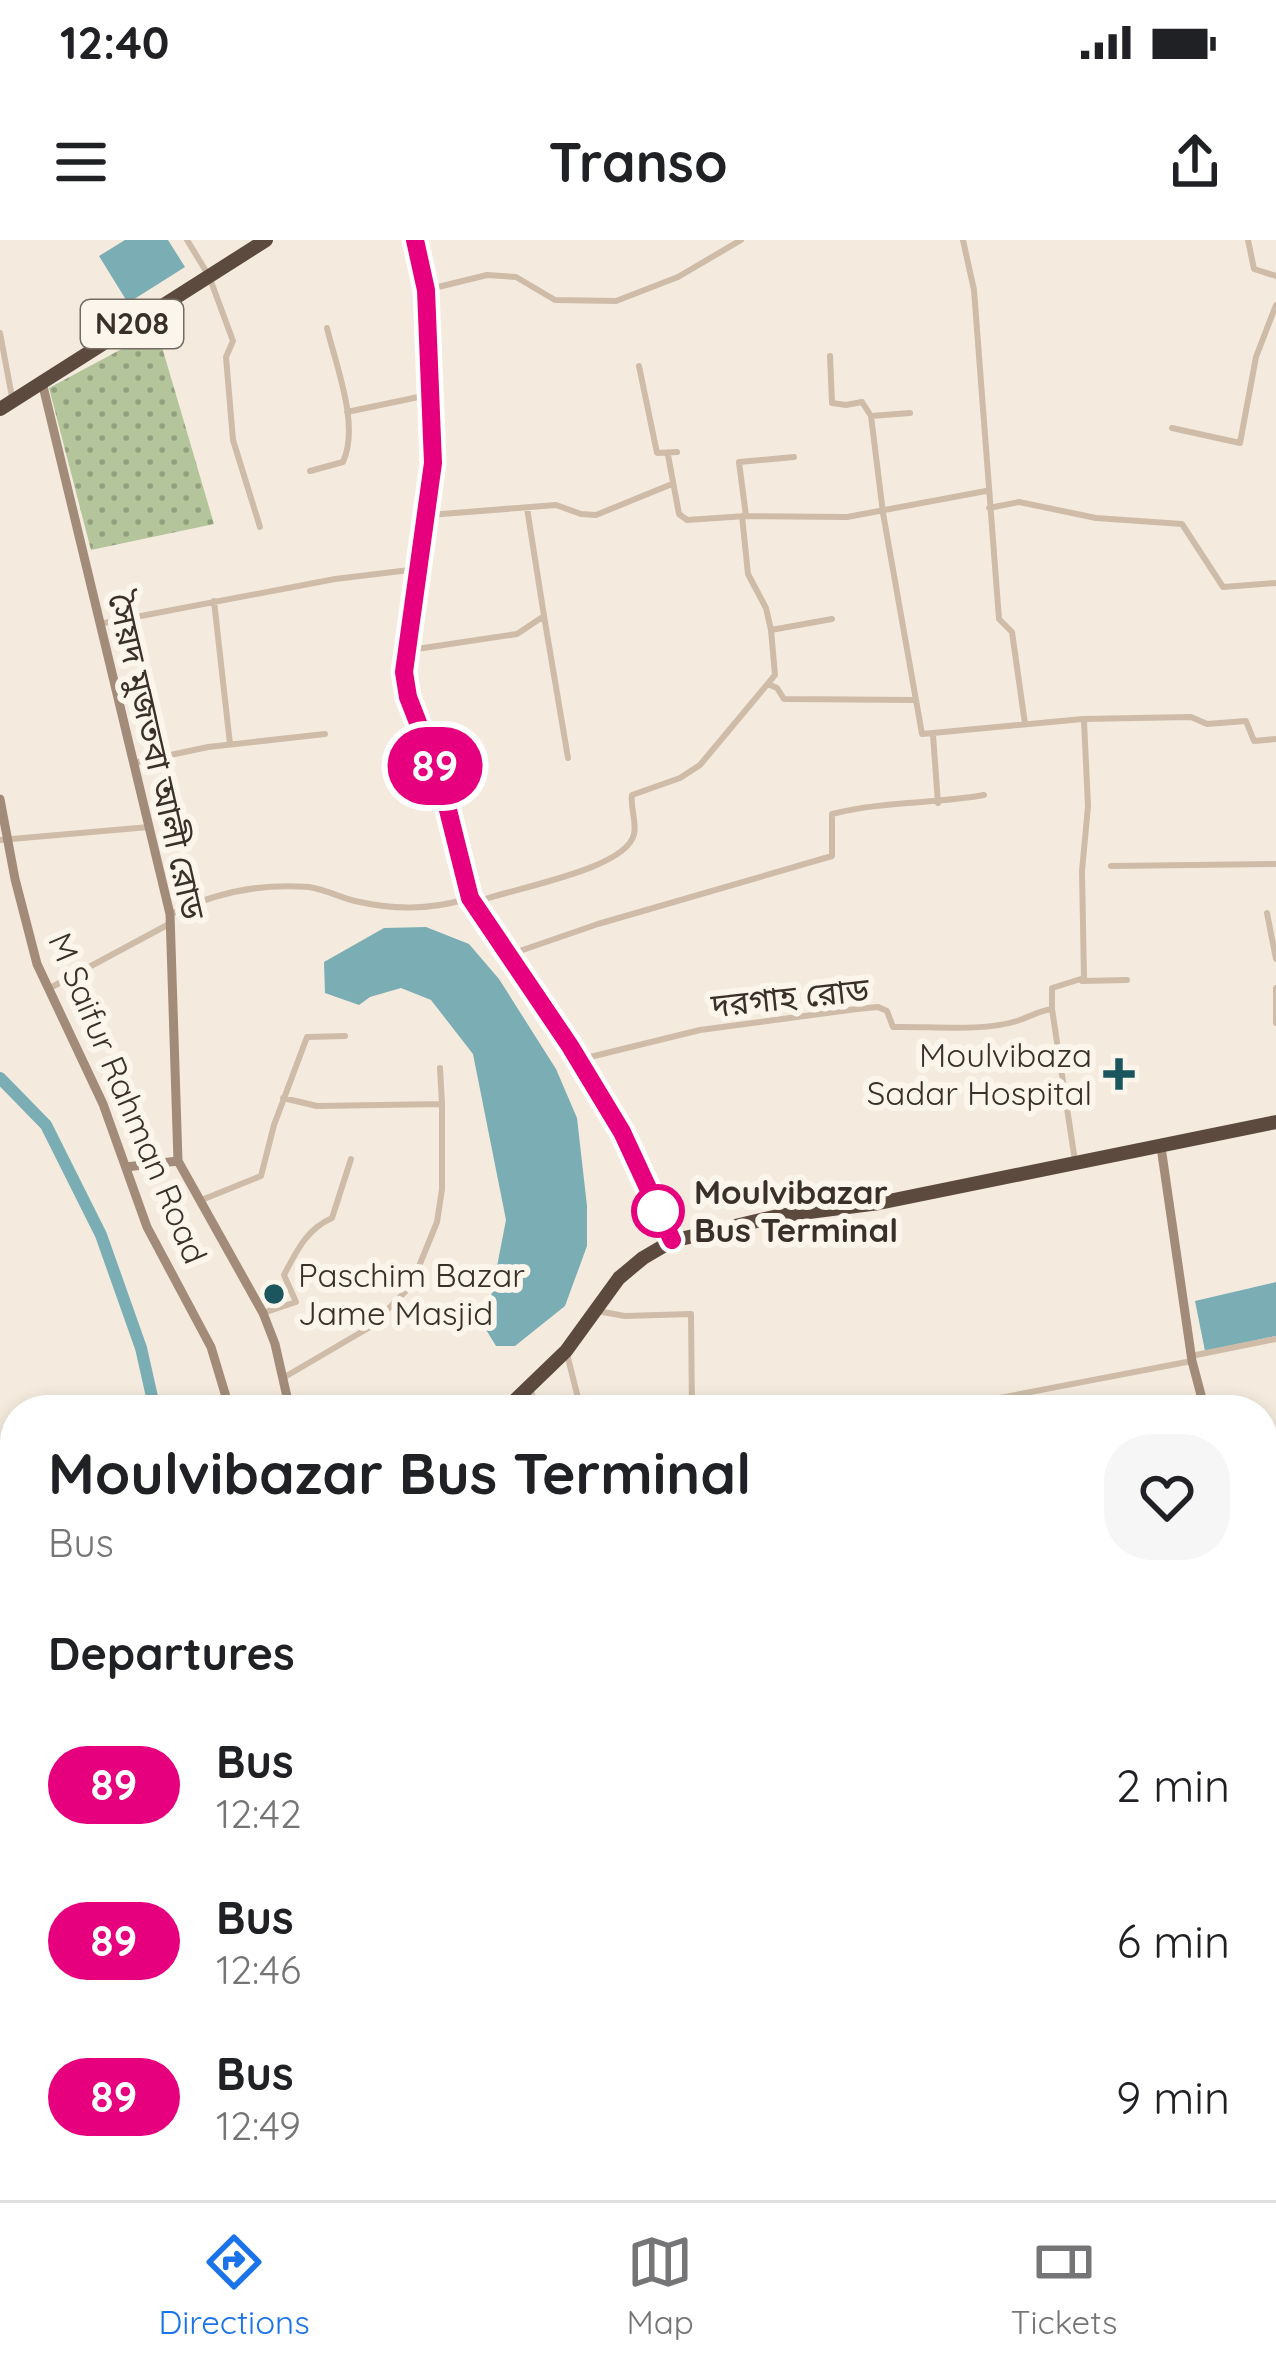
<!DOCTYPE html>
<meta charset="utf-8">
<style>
body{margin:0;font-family:Quicksand,"Noto Sans Bengali",sans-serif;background:#f6f6f6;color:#202124;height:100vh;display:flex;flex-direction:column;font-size:45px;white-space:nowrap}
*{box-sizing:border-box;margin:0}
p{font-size:39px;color:#757577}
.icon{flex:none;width:66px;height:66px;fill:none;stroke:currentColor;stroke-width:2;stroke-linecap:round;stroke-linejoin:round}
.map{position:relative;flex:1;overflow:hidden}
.panel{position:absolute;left:0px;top:1155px;width:1278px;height:807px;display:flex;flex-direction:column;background:#fff;border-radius:48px 48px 0 0;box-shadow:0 6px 18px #0003}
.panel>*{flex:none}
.badge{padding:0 24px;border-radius:39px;font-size:42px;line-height:78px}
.map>.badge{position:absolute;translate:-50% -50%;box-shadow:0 0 0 6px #fff}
h2{padding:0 48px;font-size:45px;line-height:108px}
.round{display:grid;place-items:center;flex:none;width:126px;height:126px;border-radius:48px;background:#f6f6f6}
.headline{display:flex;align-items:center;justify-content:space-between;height:204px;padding:0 48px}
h1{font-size:57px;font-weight:700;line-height:90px}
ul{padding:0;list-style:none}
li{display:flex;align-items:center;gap:36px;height:156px;padding:0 48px}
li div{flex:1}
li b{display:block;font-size:45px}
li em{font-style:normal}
li .badge{min-width:132px;font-weight:700;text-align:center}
.status{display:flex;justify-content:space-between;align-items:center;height:84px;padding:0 60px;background:#fff;direction:ltr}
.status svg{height:33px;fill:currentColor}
header{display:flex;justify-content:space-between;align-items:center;height:156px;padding:0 48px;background:#fff;font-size:54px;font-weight:700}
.tab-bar{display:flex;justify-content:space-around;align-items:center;height:168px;border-top:3px solid #e0e0e0;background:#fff;font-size:33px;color:#757577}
.tab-bar a{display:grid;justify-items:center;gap:6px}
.tab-bar .current{color:#1a73e8}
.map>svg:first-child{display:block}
.park{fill:url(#park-dots)}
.water{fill:#7aadb4}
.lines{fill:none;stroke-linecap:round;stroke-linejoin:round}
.river{stroke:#7aadb4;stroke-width:12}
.street{stroke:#cebca8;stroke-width:6}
.secondary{stroke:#a28b79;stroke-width:9}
.highway{stroke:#5c4a3f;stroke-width:14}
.line-casing{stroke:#fff;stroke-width:27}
.line{stroke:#e6007e;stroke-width:18}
.poi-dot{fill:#1b565f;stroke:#fbf5eb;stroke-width:4.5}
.stop-dot{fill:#fff;stroke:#e6007e;stroke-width:6}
.labels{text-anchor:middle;stroke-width:12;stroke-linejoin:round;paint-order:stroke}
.shield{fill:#fbf5eb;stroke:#746b63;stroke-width:3}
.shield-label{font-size:30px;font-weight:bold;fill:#3a3029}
.street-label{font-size:33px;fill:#3a3029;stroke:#fbf5eb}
.poi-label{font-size:33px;fill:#3a3029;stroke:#fbf5eb;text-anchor:end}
.stop-label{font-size:33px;font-weight:bold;fill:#3a3029;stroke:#fbf5eb;text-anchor:start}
</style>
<div class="status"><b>12:40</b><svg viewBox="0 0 49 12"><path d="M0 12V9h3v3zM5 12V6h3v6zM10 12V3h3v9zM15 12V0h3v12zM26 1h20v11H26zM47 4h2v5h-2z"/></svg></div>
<header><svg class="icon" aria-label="menu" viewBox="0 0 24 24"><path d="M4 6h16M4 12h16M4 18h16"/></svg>Transo<svg class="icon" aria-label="share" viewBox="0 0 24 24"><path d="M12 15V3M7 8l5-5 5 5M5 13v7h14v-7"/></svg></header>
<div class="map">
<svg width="1276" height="1960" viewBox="0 0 1276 1960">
<defs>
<pattern id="park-dots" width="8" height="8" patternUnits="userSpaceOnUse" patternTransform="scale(3)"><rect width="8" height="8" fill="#b4c59c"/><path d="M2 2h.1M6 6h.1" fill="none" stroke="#93a07f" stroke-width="1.8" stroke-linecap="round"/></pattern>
</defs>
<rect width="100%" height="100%" fill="#f4ebde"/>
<path class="park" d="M 157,90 L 214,284 L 91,310 L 49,148 Z"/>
<path class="water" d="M 125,0 L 168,0 L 185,27 L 128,63 L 99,16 Z
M 426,687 L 469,704 L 499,739 L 556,829 L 577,878 L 587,966 L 587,1006 L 565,1066 L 515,1106 L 496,1106 L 485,1088 L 506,980 L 473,814 L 431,760 L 401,748 L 370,757 L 359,765 L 325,753 L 324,722 L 384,688 Z
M 1276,1042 L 1276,1096 L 1205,1111 L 1195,1061 Z"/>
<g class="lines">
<path class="river" d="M 0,838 L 46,885 L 101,995 L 141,1108 L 155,1170
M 0,1860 L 15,1839"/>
<path class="street" d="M 187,0 L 209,36 L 233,101 L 226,117 L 233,200 L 260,287
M 963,0 L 974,50 L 999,379 L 1012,392 L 1025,484
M 1248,0 L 1254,29 L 1276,36
M 430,49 L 487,35 L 516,37 L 555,60 L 616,61 L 678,37 L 741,0
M 0,93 L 12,157
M 830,116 L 832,163 L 846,165 L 862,162 L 871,176 L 883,273 L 922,494 L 1083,479 L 1191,477 L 1207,484 L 1246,481 L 1254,501 L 1276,499
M 639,126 L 657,213 L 677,212
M 347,172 L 428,155
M 871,176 L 910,173
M 1172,188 L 1240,203 L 1256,117 L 1276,65
M 668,215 L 679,274 L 687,280 L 746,276 L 847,277 L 986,251
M 310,231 L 343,222 C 360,185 336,126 327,88
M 989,268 L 1019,262 L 1096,278 L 1182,284 L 1223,347 L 1276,343
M 429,275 L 556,265 L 581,274 L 596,275 L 672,244
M 746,276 L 739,222 L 794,217
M 214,361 L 230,504
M 544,376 L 568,518
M 99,384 L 335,339 L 418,329
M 771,390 L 832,379
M 410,410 L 517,394 L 544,376 L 527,268
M 768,444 L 777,448 L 784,459 L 916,460
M 933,495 L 938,563
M 133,523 L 208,507 L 325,494
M 0,600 L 149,587
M 1111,626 L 1276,624
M 477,662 C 508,649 627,630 634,594 C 637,581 630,568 632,555 L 680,538 L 700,525 L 775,435 L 771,390 L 766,368 L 748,334 L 742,276
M 1267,673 L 1276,719
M 171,674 C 214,653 260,643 309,647 C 324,649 339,657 355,661 C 394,670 428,670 467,659
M 511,714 L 598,684 L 832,616 L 832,574 C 883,561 933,564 984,555
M 1082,741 L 1127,740
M 50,748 L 171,683
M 1276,748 L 1276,783
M 1052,769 L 1052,748 L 1084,738 L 1082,631 L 1088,566 L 1084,481
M 582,819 L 700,790 L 857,769 L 878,767 L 887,771 L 893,787 C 929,786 983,792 1017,781 C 1030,777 1038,771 1052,769 L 1075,921
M 440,828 L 442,864
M 283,858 L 317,866 L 442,864 L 442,949 L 437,982 L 411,1046 L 370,1087 L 283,1138
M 199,961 L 261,936 L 274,885 L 307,797 L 345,796
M 597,1071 L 625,1076 L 691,1074 L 692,1170
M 263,1073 L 296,1062 L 284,1035 C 297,1010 307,989 332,978 L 351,919
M 567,1114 L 581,1170
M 1191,1116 L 1276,1099
M 531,1151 L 537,1170
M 937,1170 L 1192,1121
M 0,1209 L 15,1224
M 0,1308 L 15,1300
M 1263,1454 L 1276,1454
M 0,1647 L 15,1620
M 0,1937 L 13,1921
M 421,1947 L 425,1960
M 603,1947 L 606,1960
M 816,1947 L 817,1960
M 13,1959 L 58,1955
M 13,1959 L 15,1921
M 262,1960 L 309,1947"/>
<path class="secondary" d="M 42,142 L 170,674 L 178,921 L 263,1073 L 275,1104 L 290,1170
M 0,559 L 15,639 L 37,724 L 103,864 L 147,987 L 211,1107 L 230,1170
M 1161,907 L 1192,1121 L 1205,1170
M 126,927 L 178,921
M 1263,1582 L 1276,1583"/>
<path class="highway" d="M 415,0 L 426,47 L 433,223 L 404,432 L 408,457 L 441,542 L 470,658 L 570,806 L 622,892 L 672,1001
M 0,169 L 266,0
M 505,1170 L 566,1111 L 619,1038 L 643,1018 L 672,1001 L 778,976 L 879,963 L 1276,882
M 379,1947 L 381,1960"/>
</g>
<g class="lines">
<defs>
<path id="line" d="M 415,0 L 426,50 L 433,223 L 404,432 L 408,457 L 441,542 L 470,658 L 570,806 L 622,892 L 672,1000"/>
</defs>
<use href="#line" class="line-casing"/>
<use href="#line" class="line"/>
</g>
<g class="poi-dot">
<path d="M1113 816h12v12h12v12h-12v12h-12v-12h-12v-12h12z"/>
<circle cx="274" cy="1054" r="12"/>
</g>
<circle class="stop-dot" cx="658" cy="971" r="24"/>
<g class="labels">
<rect class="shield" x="81" y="60" width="102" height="48" rx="9"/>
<g class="shield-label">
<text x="132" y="94">N208</text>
</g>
<g class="street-label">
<text transform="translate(157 516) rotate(77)" y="12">সৈয়দ মুজতবা আলী রোড</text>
<text transform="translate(790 757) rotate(-6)" y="12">দরগাহ রোড</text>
<text transform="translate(128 858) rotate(67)" y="12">M Saifur Rahman Road</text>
</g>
<g class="poi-label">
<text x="1092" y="827">Moulvibaza<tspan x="1092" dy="38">Sadar Hospital</tspan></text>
<text x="298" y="1047" text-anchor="start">Paschim Bazar<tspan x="298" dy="38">Jame Masjid</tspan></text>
</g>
<g class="stop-label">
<text x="694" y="964">Moulvibazar<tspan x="694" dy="38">Bus Terminal</tspan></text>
</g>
</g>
</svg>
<b class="badge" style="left:435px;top:526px;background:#e6007e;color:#fff">89</b>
<section class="panel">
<div class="headline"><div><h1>Moulvibazar Bus Terminal</h1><p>Bus</p></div><a class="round"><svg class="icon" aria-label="heart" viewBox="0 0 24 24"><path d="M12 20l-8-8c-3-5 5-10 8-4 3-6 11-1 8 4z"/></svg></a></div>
<h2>Departures</h2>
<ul>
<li><span class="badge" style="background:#e6007e;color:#fff">89</span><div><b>Bus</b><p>12:42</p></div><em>2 min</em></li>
<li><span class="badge" style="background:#e6007e;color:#fff">89</span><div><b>Bus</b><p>12:46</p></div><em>6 min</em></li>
<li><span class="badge" style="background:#e6007e;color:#fff">89</span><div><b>Bus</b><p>12:49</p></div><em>9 min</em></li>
</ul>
</section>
</div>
<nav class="tab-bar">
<a class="current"><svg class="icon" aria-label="directions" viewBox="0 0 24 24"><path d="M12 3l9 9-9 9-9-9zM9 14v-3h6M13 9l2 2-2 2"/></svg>Directions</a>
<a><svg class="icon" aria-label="map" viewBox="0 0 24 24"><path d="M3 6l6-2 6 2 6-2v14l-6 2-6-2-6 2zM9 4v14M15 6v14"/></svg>Map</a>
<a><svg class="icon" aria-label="tickets" viewBox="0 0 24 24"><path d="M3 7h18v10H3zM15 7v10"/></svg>Tickets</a>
</nav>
